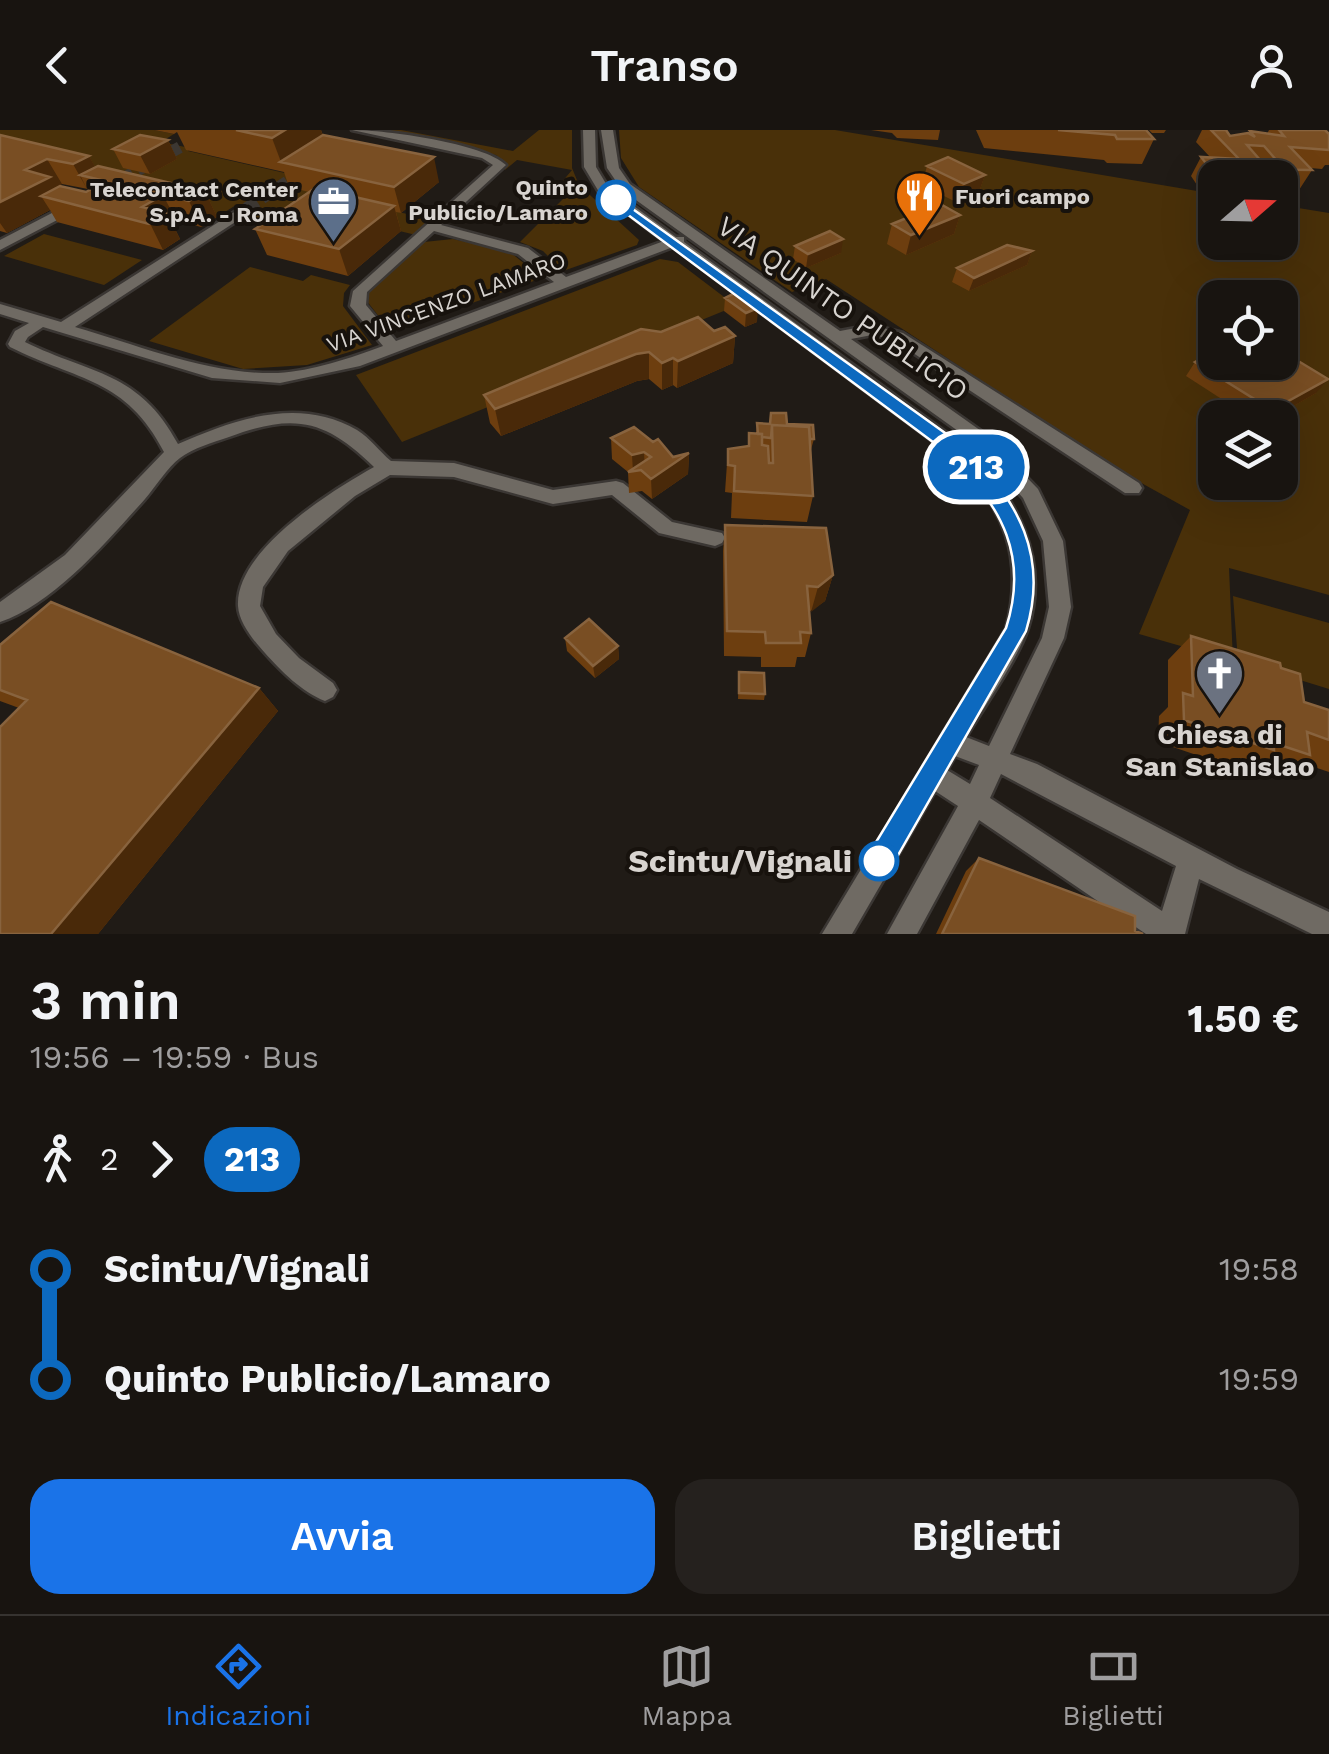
<!DOCTYPE html>
<html lang="it">
<meta charset="utf-8">
<style>
body{margin:0;font-family:"Work Sans",sans-serif;background:#25211e;color:#f1f3f6;height:100vh;display:flex;flex-direction:column;font-size:38px;white-space:nowrap}
*{box-sizing:border-box;margin:0}
p{font-size:32px;color:#9f9e9f}
.icon{flex:none;width:55px;height:55px;fill:none;stroke:currentColor;stroke-width:2;stroke-linecap:round;stroke-linejoin:round}
.map{position:relative;height:804px;overflow:hidden}
.side{display:flex;flex-direction:column;background:#181410;flex:1}
.side>*{flex:none}
.badge{padding:0 20px;border-radius:32px;font-size:35px;line-height:65px}
.needle{width:65px;rotate:70deg}
.tools{position:absolute;left:1198px;top:30px;display:grid;gap:20px}
.tools a{display:grid;place-items:center;width:100px;height:100px;border-radius:20px;background:#181410;box-shadow:0 10px 40px #0002,0 0 0 2px #363330;font-size:50px}
.map>.badge{position:absolute;translate:-50% -50%;box-shadow:0 0 0 5px #fff}
.legs{display:flex;align-items:center;gap:15px;height:110px;padding:0 30px;font-size:32px}
.legs p{margin-inline-start:auto}
.head{display:flex;align-items:center;justify-content:space-between;height:170px;padding:0 30px}
h1{font-size:55px;font-weight:600;line-height:75px}
.primary-button{display:flex;gap:20px;margin-top:auto;padding:20px 30px}
.primary-button a{flex:1;height:115px;border-radius:30px;background:#1a73e8;color:#fff;font-size:40px;font-weight:600;line-height:115px;text-align:center}
.primary-button a+a{background:#25211e;color:#f1f3f6}
ul{padding:0 30px;list-style:none}
li{display:flex;align-items:center;gap:35px;height:110px;font-size:38px}
li i{display:grid;place-items:center;width:15px;height:100%;margin:0 12px;background:currentColor}
li i::after{content:'';width:25px;height:25px;margin:-12px;border:8px solid;border-radius:50%;background:#181410}
li p{margin-inline-start:auto}
li:first-child i{background:linear-gradient(#0000 50%,currentColor 0)}
li:last-child i{background:linear-gradient(currentColor 50%,#0000 0)}
header{display:flex;justify-content:space-between;align-items:center;height:130px;padding:0 30px;background:#181410;font-size:45px;font-weight:600}
.tabs{display:flex;justify-content:space-around;align-items:center;height:140px;border-top:2px solid #363330;background:#181410;font-size:28px;color:#9f9e9f}
.tabs a{display:grid;justify-items:center;gap:5px}
.tabs .active{color:#1a73e8}
.map>svg:first-child{display:block}
.green{fill:#493009;fill-rule:evenodd}
.lines{fill:none;stroke-linecap:round;stroke-linejoin:round}
.minor-tunnel{stroke:#3c3732;stroke-width:12;stroke-dasharray:12 6;stroke-linecap:butt}
.minor-casing{stroke:#3b3734;stroke-width:5}
.minor{fill:#6f6a63;fill-rule:evenodd}
.wall{fill:#6d3e0f;fill-rule:evenodd}
.shaded-wall{fill:#492909}
.building{fill:#794e23;stroke:#88633e;stroke-width:2.5;fill-rule:evenodd}
.line-1{fill:#0c69bf;stroke:#fff;stroke-width:2.5}
.stop-1-dot{fill:#fff;stroke:#0c69bf;stroke-width:5}
.labels{text-anchor:middle;stroke-width:8;stroke-linejoin:round;paint-order:stroke}
.far-stop-label{font-size:22px;font-weight:bold;fill:#d8d4d0;stroke:#17120d;text-anchor:end}
.far-poi-label{font-size:22px;font-weight:bold;fill:#d8d4d0;stroke:#17120d;text-anchor:end}
.far-street-label{font-size:22px;fill:#d8d4d0;stroke:#17120d}
.street-label{font-size:28px;fill:#d8d4d0;stroke:#17120d}
.poi-label{font-size:28px;font-weight:bold;fill:#d8d4d0;stroke:#17120d}
.near-stop-label{font-size:32px;font-weight:bold;fill:#d8d4d0;stroke:#17120d;text-anchor:end}
</style>
<header><svg class="icon" aria-label="back" viewBox="0 0 24 24"><path d="M15 5l-7 7 7 7"/></svg>Transo<svg class="icon" aria-label="person" viewBox="0 0 24 24"><circle cx="12" cy="8" r="4"/><path d="M4 21q1-7 8-7t8 7"/></svg></header>
<div class="map">
<svg width="1329" height="804" viewBox="0 0 1329 804">
<rect width="100%" height="100%" fill="#201b16"/>
<path class="green" d="M 0,0 L 154,0 L 174,4 L 161,12 L 190,18 L 188,21 L 285,43 L 291,57 L 433,90 L 416,105 L 325,83 L 295,105 L 235,90 L 247,78 L 236,75 L 217,87 L 0,32 Z
M 376,0 L 401,0 L 513,21 L 539,0 L 572,0 L 572,38 L 579,55 L 639,110 L 637,115 L 563,141 L 543,121 L 520,112 L 575,57 L 561,53 L 572,40 L 517,30 L 505,40 L 505,33 L 496,25 Z
M 619,0 L 835,0 L 1215,64 L 1215,112 L 1280,112 L 1280,75 L 1329,83 L 1329,465 L 1229,438 L 1233,531 L 1139,504 L 1190,380 L 1118,340 L 826,149 L 792,162 L 639,57 L 621,28 ZM 1215,168 L 1280,168 L 1280,232 L 1215,232 ZM 1215,288 L 1280,288 L 1280,352 L 1215,352 Z
M 44,104 L 142,130 L 104,155 L 4,126 Z
M 453,109 L 510,122 L 542,148 L 391,202 L 366,170 L 369,160 L 424,112 Z
M 660,129 L 678,132 L 736,176 L 402,312 L 356,245 Z
M 250,137 L 303,151 L 311,145 L 350,155 L 344,163 L 343,176 L 372,215 L 307,235 L 243,239 L 149,211 Z
M 1233,466 L 1329,493 L 1329,559 L 1238,531 Z"/>
<g class="lines">
<path class="minor-tunnel" d="M 122,49 L 182,16
M 247,78 L 308,38"/>
<defs>
<path id="minor" d="M 352,0 C 386,0 483,13 506,35 L 441,95 L 528,118 L 566,147 L 664,111 L 599,62 L 584,37 L 583,0 L 595,0 L 596,37 L 608,57 L 676,107 L 684,107 L 684,112 L 966,317 C 1016,365 1050,429 1028,498 C 1017,531 984,576 966,607 L 989,616 L 1042,508 L 1049,477 L 1043,411 L 1023,368 L 972,311 L 622,60 L 607,38 L 601,0 L 613,0 L 619,38 L 630,54 L 840,201 L 872,195 L 903,203 L 1139,353 L 1142,358 L 1139,363 L 1125,363 L 892,209 L 872,205 L 851,209 L 984,303 L 1038,359 L 1063,411 L 1071,477 L 1064,508 L 1010,624 L 1037,634 L 1237,739 L 1329,782 L 1329,804 L 1312,804 L 1199,749 L 1185,804 L 1146,804 L 979,690 L 917,804 L 887,804 L 958,676 L 935,661 L 852,804 L 822,804 L 1006,499 C 1025,428 1004,377 954,327 L 673,117 L 360,236 L 280,253 L 212,248 L 43,197 L 28,207 L 25,212 C 92,245 139,241 178,314 C 235,289 299,266 357,300 C 370,308 379,321 391,331 L 454,333 L 553,360 L 616,351 L 623,353 L 672,392 L 722,403 L 725,408 L 722,413 L 715,416 L 659,403 L 612,365 L 553,374 L 454,347 L 390,345 L 355,366 L 288,421 L 263,457 L 260,476 L 276,504 L 299,528 L 333,553 L 337,560 L 333,567 L 325,571 C 302,562 281,541 265,523 C 254,511 239,493 238,476 C 235,421 331,361 374,337 C 325,289 294,283 229,307 C 214,312 193,318 180,328 C 167,338 156,356 145,369 C 108,410 54,474 0,492 L 0,472 L 65,425 L 164,322 C 126,248 78,251 10,217 L 8,214 L 15,201 L 29,193 L 0,184 L 0,174 L 61,192 L 247,74 L 253,78 L 252,81 L 75,197 C 141,216 209,245 278,243 C 312,241 351,228 383,216 L 350,176 L 353,161 L 493,35 L 482,28 ZM 434,101 L 518,124 L 554,152 L 396,211 L 366,175 L 367,162 ZM 955,626 L 979,635 L 970,654 L 947,640 ZM 1001,644 L 1176,736 L 1162,781 L 990,668 Z
M 77,70 L 83,74 L 82,77 L 0,120 L 0,110 Z"/>
</defs>
<use href="#minor" class="minor-casing"/>
<use href="#minor" class="minor"/>
</g>
<path class="wall" d="M 154,0 L 321,0 L 323,5 L 439,52 L 401,83 L 396,82 L 401,101 L 348,146 L 267,125 L 255,99 L 309,62 L 289,57 L 284,42 L 186,20 L 177,2 L 174,4 Z
M 871,0 L 940,0 L 938,10 L 897,8 L 892,3 Z
M 976,0 L 1146,0 L 1154,9 L 1142,34 L 1107,33 L 1104,30 L 984,18 Z
M 1149,0 L 1166,0 L 1164,3 L 1152,3 Z
M 1202,0 L 1226,0 L 1230,6 L 1249,3 L 1250,1 L 1267,4 L 1269,0 L 1325,0 L 1329,4 L 1329,35 L 1325,35 L 1322,39 L 1310,38 L 1312,40 L 1299,60 L 1280,59 L 1280,48 L 1215,48 L 1215,58 L 1197,55 L 1191,46 L 1201,27 L 1210,27 L 1196,12 Z
M 0,5 L 89,26 L 95,37 L 205,61 L 217,87 L 201,97 L 176,90 L 172,93 L 180,109 L 163,120 L 57,92 L 50,80 L 7,103 L 0,101 ZM 62,54 L 88,59 L 89,60 L 86,62 L 56,57 Z
M 168,10 L 177,29 L 150,44 L 123,38 L 113,19 Z
M 927,36 L 985,45 L 978,65 L 958,73 L 922,55 Z
M 909,82 L 960,85 L 954,104 L 906,125 L 887,114 L 892,94 L 908,87 Z
M 795,116 L 841,123 L 806,138 L 793,129 Z
M 1032,121 L 1027,135 L 969,161 L 952,152 L 957,138 Z
M 725,168 L 757,192 L 745,197 L 724,181 Z
M 714,201 L 735,206 L 733,233 L 677,258 L 673,255 L 662,260 L 649,249 L 637,251 L 501,306 L 490,293 L 484,265 Z
M 1195,232 L 1316,263 L 1273,288 L 1251,288 L 1186,246 Z
M 757,293 L 787,294 L 814,309 L 810,323 L 813,366 L 807,392 L 731,388 L 732,363 L 725,362 L 728,319 L 748,316 L 749,303 L 756,304 Z
M 611,308 L 673,327 L 689,323 L 688,344 L 652,369 L 642,361 L 629,363 L 628,342 L 612,329 Z
M 725,395 L 833,445 L 825,471 L 809,482 L 811,503 L 805,527 L 797,527 L 795,537 L 761,537 L 761,527 L 724,526 L 723,421 Z
M 1191,506 L 1281,538 L 1304,572 L 1329,580 L 1329,642 L 1299,632 L 1278,646 L 1250,637 L 1244,641 L 1158,612 L 1159,586 L 1168,577 L 1168,530 Z
M 565,508 L 618,516 L 619,529 L 595,548 L 567,521 Z
M 0,515 L 259,558 L 278,581 L 98,804 L 0,804 L 19,578 L 0,571 Z
M 739,542 L 765,564 L 764,570 L 738,569 Z
M 979,728 L 1135,801 L 1143,804 L 936,804 L 966,741 Z"/>
<path class="shaded-wall" d="M 285,0 L 321,0 L 326,16 L 281,32 L 272,8 Z
M 168,10 L 177,29 L 150,44 L 140,25 Z
M 89,26 L 103,51 L 80,45 L 87,59 L 73,34 Z
M 434,27 L 439,52 L 401,83 L 394,57 Z
M 47,29 L 62,54 L 41,66 L 50,80 L 7,103 L 0,93 L 0,72 L 25,40 Z
M 985,45 L 978,65 L 958,73 L 964,54 Z
M 205,61 L 217,87 L 201,97 L 189,71 Z
M 163,65 L 176,90 L 172,93 L 180,109 L 163,120 L 142,77 Z
M 394,76 L 401,101 L 348,146 L 339,119 Z
M 960,85 L 954,104 L 906,125 L 911,105 Z
M 843,109 L 841,123 L 806,138 L 808,124 Z
M 1032,121 L 1027,135 L 969,161 L 974,148 Z
M 758,178 L 757,192 L 745,197 L 746,183 Z
M 735,206 L 733,233 L 677,258 L 678,231 Z
M 649,222 L 649,249 L 637,251 L 501,306 L 495,279 L 636,224 Z
M 673,228 L 673,255 L 662,260 L 662,233 Z
M 1328,249 L 1316,263 L 1273,288 L 1266,288 L 1272,280 Z
M 644,322 L 645,343 L 641,340 L 633,342 L 632,325 Z
M 689,323 L 688,344 L 652,369 L 651,349 Z
M 833,445 L 825,471 L 811,482 L 818,457 Z
M 618,516 L 619,529 L 595,548 L 593,536 Z
M 259,558 L 278,581 L 98,804 L 51,804 Z"/>
<path class="building" d="M 236,0 L 285,0 L 272,8 Z
M 1058,0 L 1146,0 L 1154,9 L 1117,9 L 1115,5 Z
M 1211,0 L 1226,0 L 1230,6 L 1248,3 L 1255,7 L 1250,1 L 1284,6 L 1279,0 L 1325,0 L 1329,4 L 1329,20 L 1290,17 L 1312,40 L 1221,39 L 1208,36 L 1201,27 L 1239,29 ZM 1247,15 L 1264,16 L 1278,32 L 1261,31 Z
M 0,5 L 89,26 L 73,34 L 47,29 L 25,40 L 50,47 L 0,72 Z
M 140,5 L 168,10 L 140,25 L 113,19 Z
M 323,5 L 434,27 L 394,57 L 280,32 Z
M 948,27 L 985,45 L 964,54 L 927,36 Z
M 98,36 L 205,61 L 189,71 L 163,65 L 142,77 L 167,83 L 149,94 L 41,66 L 60,56 L 86,62 L 105,51 L 80,45 Z
M 315,58 L 394,76 L 339,119 L 255,99 Z
M 935,71 L 960,85 L 911,105 L 892,94 L 914,85 L 909,82 Z
M 830,101 L 843,109 L 808,124 L 795,116 Z
M 1007,115 L 1032,121 L 974,148 L 957,138 Z
M 737,162 L 758,178 L 746,183 L 725,168 Z
M 698,187 L 714,201 L 725,197 L 735,206 L 678,231 L 673,228 L 662,233 L 649,222 L 636,224 L 495,279 L 484,265 L 641,199 L 661,202 Z
M 1280,220 L 1328,249 L 1272,280 L 1195,232 L 1215,221 L 1215,232 L 1280,232 Z
M 771,283 L 786,283 L 787,294 L 813,295 L 814,309 L 810,309 L 809,297 L 772,295 L 771,308 L 762,307 L 762,304 L 758,304 L 757,293 L 770,294 Z
M 772,295 L 809,297 L 813,366 L 734,361 L 735,336 L 728,335 L 728,319 L 749,316 L 749,303 L 762,304 L 762,315 L 768,316 L 769,333 L 773,333 Z
M 634,297 L 653,312 L 658,309 L 673,327 L 689,323 L 651,349 L 641,340 L 628,342 L 651,327 L 644,322 L 632,325 L 611,308 Z
M 725,395 L 826,398 L 833,445 L 818,457 L 807,456 L 811,503 L 800,502 L 801,513 L 766,513 L 765,502 L 727,501 Z
M 51,472 L 259,558 L 51,804 L 0,804 L 0,597 L 27,570 L 0,560 L 0,515 Z
M 589,489 L 618,516 L 593,536 L 565,508 Z
M 1191,506 L 1280,533 L 1281,538 L 1300,544 L 1304,572 L 1329,580 L 1329,610 L 1307,602 L 1310,625 L 1274,613 L 1274,620 L 1184,590 L 1183,563 L 1193,566 Z
M 739,542 L 764,543 L 765,564 L 739,563 Z
M 979,728 L 1135,786 L 1135,801 L 1143,804 L 942,804 Z"/>
<path class="line-1" d="M 616,67 L 966,318 C 1018,371 1049,426 1026,501 L 889,741 L 879,744 L 870,741 L 866,731 L 870,722 L 1006,498 C 1029,427 1002,378 953,327 L 612,73 L 610,70 Z"/>
<defs>
<symbol id="restaurant-pin" viewBox="-11 -11 22 30"><path d="M0 17L-7.5 6A9.5 9.5 0 1 1 7.5 6Z" fill="#e8710a" stroke="#17120d"/><path d="M-5-6h1v4h1v-4h1v4h1v-4h1v5L-1.5 .5V6h-2V.5L-5-1ZM5-6V6H3V1.5H1.5Q1.5-4 5-6Z" fill="#fff"/></symbol>
<symbol id="office-pin" viewBox="-11 -11 22 30"><path d="M0 17L-7.5 6A9.5 9.5 0 1 1 7.5 6Z" fill="#5c6f8a" stroke="#17120d"/><path d="M-6-3h4V-5.5h4V-3h4V5H-6ZM-1-4.5V-3h2v-1.5ZM-6 0V1H6V0Z" fill="#fff"/></symbol>
<symbol id="church-pin" viewBox="-11 -11 22 30"><path d="M0 17L-7.5 6A9.5 9.5 0 1 1 7.5 6Z" fill="#6b7280" stroke="#17120d"/><path d="M-1.2-6h2.4v3.5h3.3v2.4h-3.3V6h-2.4V-.1h-3.3v-2.4h3.3Z" fill="#fff"/></symbol>
</defs>
<g fill-rule="evenodd">
<use href="#restaurant-pin" x="892" y="38" width="55" height="75"/>
<use href="#office-pin" x="306" y="44" width="55" height="75"/>
<use href="#church-pin" x="1192" y="516" width="55" height="75"/>
</g>
<g class="stop-1-dot">
<circle cx="616" cy="70" r="18"/>
<circle cx="879" cy="731" r="18"/>
</g>
<g class="labels">
<g class="far-stop-label">
<text x="588" y="65">Quinto<tspan x="588" dy="25">Publicio/Lamaro</tspan></text>
</g>
<g class="far-poi-label">
<text x="298" y="67">Telecontact Center<tspan x="298" dy="25">S.p.A. - Roma</tspan></text>
<text x="955" y="74" text-anchor="start">Fuori campo</text>
</g>
<g class="far-street-label">
<text transform="translate(446 172) rotate(-20)" y="8">VIA VINCENZO LAMARO</text>
</g>
<g class="street-label">
<text transform="translate(843 178) rotate(35)" y="10">VIA QUINTO PUBLICIO</text>
</g>
<g class="poi-label">
<text x="1220" y="614">Chiesa di<tspan x="1220" dy="32">San Stanislao</tspan></text>
</g>
<g class="near-stop-label">
<text x="852" y="742">Scintu/Vignali</text>
</g>
</g>
</svg>
<div class="tools">
<a><svg class="needle" viewBox="-14 -14 28 28"><path d="M0-13l5 13h-10z" fill="#e53935"/><path d="M0 13l5-13h-10z" fill="#9f9e9f"/></svg></a>
<a><svg class="icon" aria-label="locate" viewBox="0 0 24 24"><circle cx="12" cy="12" r="6"/><path d="M12 2v4M12 18v4M2 12h4M18 12h4"/></svg></a>
<a><svg class="icon" aria-label="layers" viewBox="0 0 24 24"><path d="M12 4l9 5-9 5-9-5zM3 14l9 5 9-5"/></svg></a>
</div>
<b class="badge" style="left:976px;top:337px;background:#0c69bf;color:#fff">213</b>
</div>
<section class="side">
<div class="head"><div><h1>3 min</h1><p>19:56 – 19:59 · Bus</p></div><b>1.50 €</b></div>
<div class="legs"><svg class="icon" aria-label="walk" viewBox="0 0 24 24"><circle cx="13" cy="4" r="2"/><path d="M13 8l-2 6 4 7M11 14l-3 7M7 12l3-4h3l4 4"/></svg>2<svg class="icon" aria-label="forward" viewBox="0 0 24 24"><path d="M9 5l7 7-7 7"/></svg><b class="badge" style="background:#0c69bf;color:#fff">213</b></div>
<ul>
<li><i style="color:#0c69bf"></i><b>Scintu/Vignali</b><p>19:58</p></li>
<li><i style="color:#0c69bf"></i><b>Quinto Publicio/Lamaro</b><p>19:59</p></li>
</ul>
<div class="primary-button"><a>Avvia</a><a>Biglietti</a></div>
</section>
<nav class="tabs">
<a class="active"><svg class="icon" aria-label="directions" viewBox="0 0 24 24"><path d="M12 3l9 9-9 9-9-9zM9 14v-3h6M13 9l2 2-2 2"/></svg>Indicazioni</a>
<a><svg class="icon" aria-label="map" viewBox="0 0 24 24"><path d="M3 6l6-2 6 2 6-2v14l-6 2-6-2-6 2zM9 4v14M15 6v14"/></svg>Mappa</a>
<a><svg class="icon" aria-label="tickets" viewBox="0 0 24 24"><path d="M3 7h18v10H3zM15 7v10"/></svg>Biglietti</a>
</nav>
